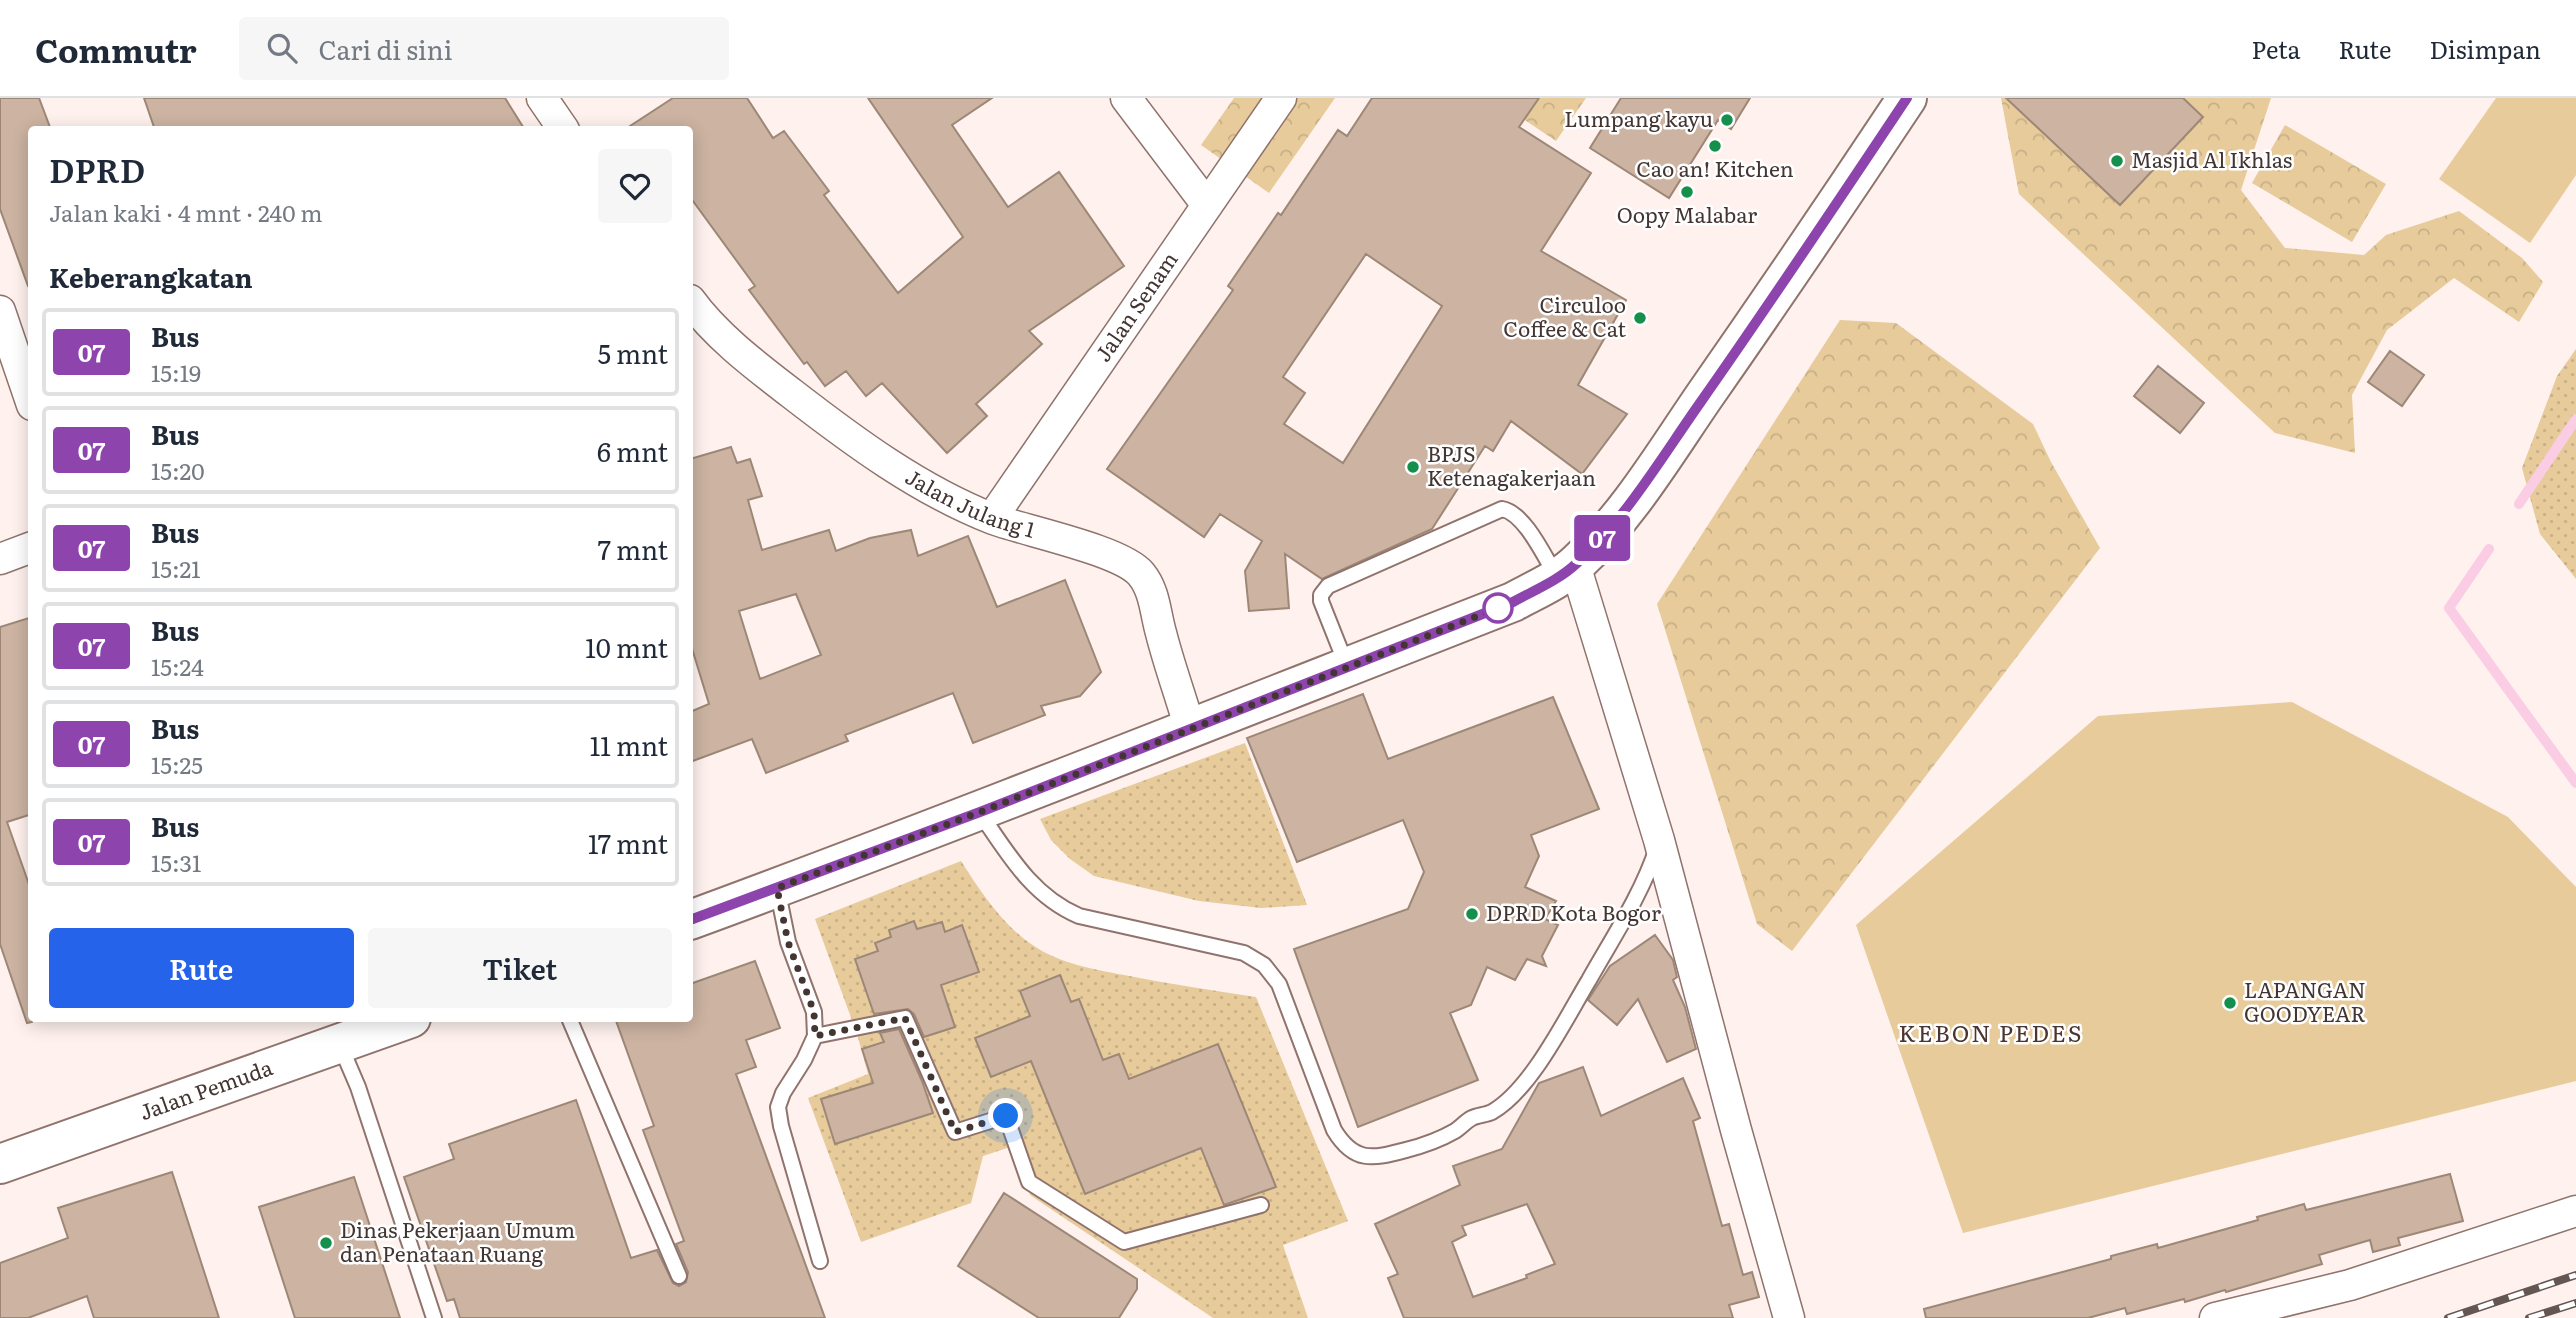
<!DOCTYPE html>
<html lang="id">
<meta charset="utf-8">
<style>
body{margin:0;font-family:Literata,serif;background:#f6f6f7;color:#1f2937;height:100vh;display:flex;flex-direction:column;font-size:26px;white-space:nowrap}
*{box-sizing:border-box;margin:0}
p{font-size:23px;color:#747a83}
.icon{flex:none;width:38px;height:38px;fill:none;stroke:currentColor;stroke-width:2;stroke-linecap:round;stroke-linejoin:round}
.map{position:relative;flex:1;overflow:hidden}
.side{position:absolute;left:28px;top:28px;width:665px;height:896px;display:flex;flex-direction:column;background:#fff;border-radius:7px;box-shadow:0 4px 18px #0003}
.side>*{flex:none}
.badge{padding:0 14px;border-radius:5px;font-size:24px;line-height:46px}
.you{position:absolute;width:35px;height:35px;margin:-18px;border:5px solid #fff;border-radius:50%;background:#1a73e8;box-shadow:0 0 0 10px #1a73e833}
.map>.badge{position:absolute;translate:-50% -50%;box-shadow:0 0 0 4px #fff}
h2{padding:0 21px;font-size:26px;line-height:63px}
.round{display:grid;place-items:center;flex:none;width:74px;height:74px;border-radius:7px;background:#f6f6f7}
.head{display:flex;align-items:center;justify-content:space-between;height:119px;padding:0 21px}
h1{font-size:33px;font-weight:600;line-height:52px}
.action{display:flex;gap:14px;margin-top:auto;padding:14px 21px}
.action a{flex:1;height:80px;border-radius:7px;background:#2563eb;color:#fff;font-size:28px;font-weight:600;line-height:80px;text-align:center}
.action a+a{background:#f6f6f7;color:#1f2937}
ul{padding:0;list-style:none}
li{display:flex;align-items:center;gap:21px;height:88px;margin:0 14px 10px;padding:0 7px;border:4px solid #e0e1e3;border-radius:7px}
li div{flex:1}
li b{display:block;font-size:26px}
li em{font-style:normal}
li .badge{min-width:77px;font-weight:700;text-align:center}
header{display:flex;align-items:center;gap:42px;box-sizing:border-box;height:98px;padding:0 35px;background:#fff;border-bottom:2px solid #e0e1e3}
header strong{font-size:33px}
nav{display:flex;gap:38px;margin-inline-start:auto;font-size:24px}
.search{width:490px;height:63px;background:#f6f6f7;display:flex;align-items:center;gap:18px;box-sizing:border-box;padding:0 24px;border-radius:7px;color:#747a83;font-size:26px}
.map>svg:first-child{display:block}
.grass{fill:url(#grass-dots)}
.forest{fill:url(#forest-crowns)}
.pitch{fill:#e7cb9b}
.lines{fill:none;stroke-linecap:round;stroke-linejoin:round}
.stream{stroke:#fbcde5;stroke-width:10}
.building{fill:#ccb3a2;stroke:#9d8776;stroke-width:2;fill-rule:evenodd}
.service-casing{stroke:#8f736c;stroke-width:18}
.minor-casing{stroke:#8f736c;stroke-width:33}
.primary-casing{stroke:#8f736c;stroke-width:42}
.service{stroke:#fff;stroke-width:14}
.minor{stroke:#fff;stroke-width:30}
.primary{stroke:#fff;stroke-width:38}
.rail-casing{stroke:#635653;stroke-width:8}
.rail{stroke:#fff;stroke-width:5;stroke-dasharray:16;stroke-linecap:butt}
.line-casing{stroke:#fff;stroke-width:16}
.line{stroke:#8e44ad;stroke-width:10}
.walk{stroke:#423532;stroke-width:7;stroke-dasharray:0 12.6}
.poi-dot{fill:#15904c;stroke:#fff;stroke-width:2.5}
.stop-dot{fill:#fff;stroke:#8e44ad;stroke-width:3.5}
.labels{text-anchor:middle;stroke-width:5;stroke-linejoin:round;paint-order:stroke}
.poi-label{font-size:21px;fill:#423532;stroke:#fff;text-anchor:start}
.street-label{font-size:21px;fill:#423532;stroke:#fff}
.neighbourhood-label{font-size:23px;letter-spacing:2px;fill:#4d352f;stroke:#fff}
</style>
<header>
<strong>Commutr</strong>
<div class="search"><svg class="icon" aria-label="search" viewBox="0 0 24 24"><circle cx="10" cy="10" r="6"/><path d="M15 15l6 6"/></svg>Cari di sini</div>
<nav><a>Peta</a><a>Rute</a><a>Disimpan</a></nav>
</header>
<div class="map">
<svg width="2576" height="1220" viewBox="0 0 2576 1220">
<defs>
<pattern id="grass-dots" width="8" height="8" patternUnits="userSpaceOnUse" patternTransform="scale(1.75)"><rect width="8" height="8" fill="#e7cb9b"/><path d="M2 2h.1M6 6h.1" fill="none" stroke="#c7af86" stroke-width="1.8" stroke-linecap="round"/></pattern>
<pattern id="forest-crowns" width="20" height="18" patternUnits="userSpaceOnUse" patternTransform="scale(1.75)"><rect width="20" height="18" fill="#e7cb9b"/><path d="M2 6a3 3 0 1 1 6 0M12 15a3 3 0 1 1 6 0" fill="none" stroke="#c7af86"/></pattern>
</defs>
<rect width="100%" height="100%" fill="#fef1ee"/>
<path class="grass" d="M 2576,251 L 2576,481 L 2540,436 L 2522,370 L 2557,278 Z
M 1245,645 L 1307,807 L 1261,810 L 1199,803 L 1094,778 L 1070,761 L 1051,742 L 1040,721 Z
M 961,763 C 980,793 1004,829 1034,848 C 1061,866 1093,871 1124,877 C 1168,886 1212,892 1256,899 L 1348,1123 L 1283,1147 L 1308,1220 L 1213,1220 L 1030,1097 L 1016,1047 L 983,1058 L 971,1105 L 861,1144 L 808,1000 L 868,976 L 857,936 L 815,821 Z"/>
<path class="forest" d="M 1234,0 L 1335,0 L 1269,95 L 1201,47 Z
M 1492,0 L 1586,0 L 1556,43 Z
M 2001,0 L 2271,0 L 2241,92 L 2285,150 L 2364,157 L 2386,137 L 2459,113 L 2522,160 L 2543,184 L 2519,224 L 2454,180 L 2387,232 L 2352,297 L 2355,355 L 2275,335 L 2019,96 Z
M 2285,27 L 2386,86 L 2352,144 L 2252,85 Z
M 1840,222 L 1896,225 L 2033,326 L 2051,364 L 2100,450 L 1792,853 L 1757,826 L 1657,506 Z"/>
<path class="pitch" d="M 2496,0 L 2576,0 L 2576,77 L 2530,145 L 2439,81 Z
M 2292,604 L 2508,719 L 2576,789 L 2576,983 L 1963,1135 L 1856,827 L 2098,618 Z"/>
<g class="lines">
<path class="stream" d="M 2519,406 L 2576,321
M 2489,451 L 2449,510 L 2576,685"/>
</g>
<path class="building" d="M 0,0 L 39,0 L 51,32 L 32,32 L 32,187 L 28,188 L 0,111 Z
M 144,0 L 505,0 L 525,32 L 155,32 Z
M 673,0 L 747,0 L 773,40 L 784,33 L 829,93 L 824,97 L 898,195 L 963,139 L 868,0 L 992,0 L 952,27 L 1008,109 L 1059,74 L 1124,168 L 1029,233 L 1042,246 L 976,306 L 987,318 L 947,355 L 882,285 L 866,298 L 846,273 L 825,288 L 807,264 L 804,266 L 749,192 L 755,188 L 690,99 L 690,32 L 624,32 Z
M 1372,0 L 1539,0 L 1519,29 L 1591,75 L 1541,153 L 1626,202 L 1578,287 L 1627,316 L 1582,376 L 1511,323 L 1493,353 L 1485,348 L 1432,431 L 1322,481 L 1285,456 L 1289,510 L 1249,513 L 1245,473 L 1262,443 L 1220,416 L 1204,439 L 1107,371 L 1233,192 L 1228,188 L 1278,115 L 1281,117 L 1338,32 L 1347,38 ZM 1366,156 L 1442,208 L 1343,365 L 1284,326 L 1305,295 L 1283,279 Z
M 1621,0 L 1750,0 L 1731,31 L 1718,22 L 1669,100 L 1590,50 Z
M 2006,0 L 2183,0 L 2203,19 L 2120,107 Z
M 2390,253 L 2424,277 L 2402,308 L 2368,284 Z
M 2158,268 L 2204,305 L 2180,335 L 2134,298 Z
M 731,349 L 737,365 L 750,361 L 762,398 L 748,402 L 762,452 L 829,432 L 836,453 L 870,440 L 911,432 L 918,458 L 968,438 L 997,509 L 1065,482 L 1101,574 L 1080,598 L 1041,608 L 1045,617 L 973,645 L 953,595 L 845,637 L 848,643 L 766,675 L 752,641 L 690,664 L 690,614 L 709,606 L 690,544 L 690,361 ZM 796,496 L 821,557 L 760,581 L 739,513 Z
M 32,519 L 32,716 L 7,724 L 32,795 L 32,924 L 27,925 L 0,846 L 0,529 Z
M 1363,596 L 1388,661 L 1553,599 L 1599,711 L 1531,737 L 1539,758 L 1525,789 L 1556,803 L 1545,821 L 1558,827 L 1542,858 L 1546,868 L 1527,861 L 1515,882 L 1487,869 L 1471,907 L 1450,915 L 1478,982 L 1358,1029 L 1294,851 L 1408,811 L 1424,774 L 1403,722 L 1297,764 L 1247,640 Z
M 914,823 L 917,831 L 942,824 L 945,834 L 962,827 L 979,874 L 941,887 L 955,929 L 924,939 L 914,916 L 908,911 L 874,916 L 855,861 L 878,853 L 875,845 L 891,839 L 889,832 Z
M 1655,837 L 1673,862 L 1677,879 L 1673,882 L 1685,909 L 1696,951 L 1667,964 L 1638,901 L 1617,927 L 1588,902 L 1610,868 Z
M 755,863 L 780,930 L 746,942 L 756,969 L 736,976 L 825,1220 L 460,1220 L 454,1201 L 447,1203 L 404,1079 L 454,1061 L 449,1046 L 576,1002 L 631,1160 L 657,1152 L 673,1185 L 679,1188 L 686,1184 L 688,1174 L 676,1146 L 684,1143 L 643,1032 L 654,1028 L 615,920 L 690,920 L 690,886 Z
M 1060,877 L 1071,904 L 1079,901 L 1103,962 L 1119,956 L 1129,981 L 1218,946 L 1276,1089 L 1224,1107 L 1201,1050 L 1085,1096 L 1031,963 L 991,979 L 975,940 L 1030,918 L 1020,893 Z
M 899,931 L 922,983 L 933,1015 L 835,1046 L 821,1001 L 873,985 L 862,951 L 884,944 L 880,935 Z
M 1583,969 L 1601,1018 L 1683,980 L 1700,1020 L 1693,1023 L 1722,1128 L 1729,1126 L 1743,1177 L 1752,1174 L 1759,1199 L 1729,1207 L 1733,1220 L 1404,1220 L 1388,1180 L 1398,1176 L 1375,1126 L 1460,1087 L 1453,1068 L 1502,1051 L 1539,985 ZM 1527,1106 L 1555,1166 L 1526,1177 L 1527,1180 L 1473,1199 L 1452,1144 L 1466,1137 L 1462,1128 Z
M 172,1074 L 219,1220 L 94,1220 L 87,1198 L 28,1220 L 0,1220 L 0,1165 L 68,1140 L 58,1110 Z
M 2450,1076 L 2463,1123 L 2398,1140 L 2400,1147 L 2373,1154 L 2370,1142 L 2319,1157 L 2322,1166 L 2226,1194 L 2225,1192 L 2185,1204 L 2184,1201 L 2127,1216 L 2125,1210 L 2088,1220 L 1926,1220 L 1924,1211 L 2111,1161 L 2111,1158 L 2157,1146 L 2158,1150 L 2258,1122 L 2257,1119 L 2304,1106 L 2306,1112 Z
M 354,1079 L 400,1220 L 295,1220 L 259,1109 Z
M 1004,1095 L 1137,1181 L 1137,1191 L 1119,1220 L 1039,1220 L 958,1168 Z"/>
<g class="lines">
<defs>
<path id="service" d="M 1346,566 L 1321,503 L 1321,497 L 1328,488 L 1502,411 C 1525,415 1545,460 1557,479
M 980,715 C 1008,756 1032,798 1079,818 L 1244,855 L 1264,867 L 1279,886 L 1334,1032 C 1354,1065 1372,1061 1406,1052 C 1422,1048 1441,1041 1455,1033 C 1461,1029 1466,1023 1472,1020 C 1478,1017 1486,1017 1492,1014 C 1531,992 1566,920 1589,882 C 1613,839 1641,798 1657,750
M 777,790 L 788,844 L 814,914 L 815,938 L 804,962 L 783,995 L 778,1009 L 781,1028 L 820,1163
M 569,920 L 679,1178
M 815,938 L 905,920 L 955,1034 L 1006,1018 L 1029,1084 L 1124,1144 L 1261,1107
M 340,947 L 358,989 L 434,1220"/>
<g id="minor">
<path d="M 542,0 L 564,32"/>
<path d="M 1126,0 L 1207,107"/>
<path id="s1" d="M 690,202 C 716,238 756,268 791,295 C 853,343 919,392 993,421 C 1025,433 1121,452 1141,476 C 1155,493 1155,514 1161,535 C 1169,567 1181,599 1190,631"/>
<path d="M 0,213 L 32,307"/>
<path id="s2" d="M 992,420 L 1281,0"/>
<path d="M 0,461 L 32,449"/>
<path d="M 1575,467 L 1659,742 L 1736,1032 L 1789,1220"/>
<path d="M 2215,1220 L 2350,1187 L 2576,1113"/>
</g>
<g id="primary">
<path d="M 690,822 C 966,720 1239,611 1513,504 C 1535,492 1559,482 1577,465 C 1627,419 1664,357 1703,300 C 1772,201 1840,101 1907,0"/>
<path id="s3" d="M 0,1066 L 411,920"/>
</g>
</defs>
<use href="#service" class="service-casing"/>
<use href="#minor" class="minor-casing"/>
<use href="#primary" class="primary-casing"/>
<use href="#service" class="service"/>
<use href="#minor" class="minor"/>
<use href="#primary" class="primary"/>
<defs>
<path id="rail" d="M 2448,1220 L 2576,1177
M 2529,1220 L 2576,1205"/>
</defs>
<use href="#rail" class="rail-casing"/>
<use href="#rail" class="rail"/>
</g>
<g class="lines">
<defs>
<path id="line" d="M 690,822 L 980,714 L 1513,504 C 1535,492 1559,482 1577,465 C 1626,420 1662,359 1700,305 C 1771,204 1839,102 1907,0"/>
</defs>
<use href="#line" class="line-casing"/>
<use href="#line" class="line"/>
<path class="walk" d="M 1006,1018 L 955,1034 L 905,920 L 815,938 L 814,914 L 788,844 L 777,790 L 980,714 L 1498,510"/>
</g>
<g class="poi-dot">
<circle cx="1727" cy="22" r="7"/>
<circle cx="1715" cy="48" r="7"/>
<circle cx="2117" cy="63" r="7"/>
<circle cx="1687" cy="94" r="7"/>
<circle cx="1640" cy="220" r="7"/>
<circle cx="1413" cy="369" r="7"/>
<circle cx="1472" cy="816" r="7"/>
<circle cx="2230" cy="905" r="7"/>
<circle cx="326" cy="1145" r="7"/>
</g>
<circle class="stop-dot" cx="1498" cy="510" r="14"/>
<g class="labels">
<g class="poi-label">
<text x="1713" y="29" text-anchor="end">Lumpang kayu</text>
<text x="2131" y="70">Masjid Al Ikhlas</text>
<text x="1715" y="79" text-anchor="middle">Cao an! Kitchen</text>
<text x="1687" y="125" text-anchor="middle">Oopy Malabar</text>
<text x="1626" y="215" text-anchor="end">Circuloo<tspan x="1626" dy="24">Coffee &amp; Cat</tspan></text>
<text x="1427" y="364">BPJS<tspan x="1427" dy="24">Ketenagakerjaan</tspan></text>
<text x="1486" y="823">DPRD Kota Bogor</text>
<text x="2244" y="900">LAPANGAN<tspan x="2244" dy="24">GOODYEAR</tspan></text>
<text x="340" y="1140">Dinas Pekerjaan Umum<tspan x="340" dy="24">dan Penataan Ruang</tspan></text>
</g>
<g class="street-label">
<text dy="7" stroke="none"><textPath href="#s2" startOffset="256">Jalan Senam</textPath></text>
<text dy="7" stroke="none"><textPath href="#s1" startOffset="350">Jalan Julang 1</textPath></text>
<text dy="7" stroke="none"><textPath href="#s3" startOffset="219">Jalan Pemuda</textPath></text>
</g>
<g class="neighbourhood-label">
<text x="1991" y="944">KEBON PEDES</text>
</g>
</g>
</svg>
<div class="you" style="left:1006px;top:1018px"></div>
<b class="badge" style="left:1602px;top:440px;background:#8e44ad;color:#fff">07</b>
<section class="side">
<div class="head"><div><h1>DPRD</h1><p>Jalan kaki · 4 mnt · 240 m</p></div><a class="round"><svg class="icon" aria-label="heart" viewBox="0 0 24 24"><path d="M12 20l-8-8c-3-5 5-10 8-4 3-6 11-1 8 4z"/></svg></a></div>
<h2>Keberangkatan</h2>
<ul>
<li><span class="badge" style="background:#8e44ad;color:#fff">07</span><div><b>Bus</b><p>15:19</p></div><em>5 mnt</em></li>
<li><span class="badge" style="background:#8e44ad;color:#fff">07</span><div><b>Bus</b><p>15:20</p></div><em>6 mnt</em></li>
<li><span class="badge" style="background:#8e44ad;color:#fff">07</span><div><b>Bus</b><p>15:21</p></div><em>7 mnt</em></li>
<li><span class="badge" style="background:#8e44ad;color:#fff">07</span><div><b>Bus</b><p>15:24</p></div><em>10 mnt</em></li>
<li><span class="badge" style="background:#8e44ad;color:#fff">07</span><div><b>Bus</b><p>15:25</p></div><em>11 mnt</em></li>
<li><span class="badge" style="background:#8e44ad;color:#fff">07</span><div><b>Bus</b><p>15:31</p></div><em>17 mnt</em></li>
</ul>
<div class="action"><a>Rute</a><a>Tiket</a></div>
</section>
</div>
